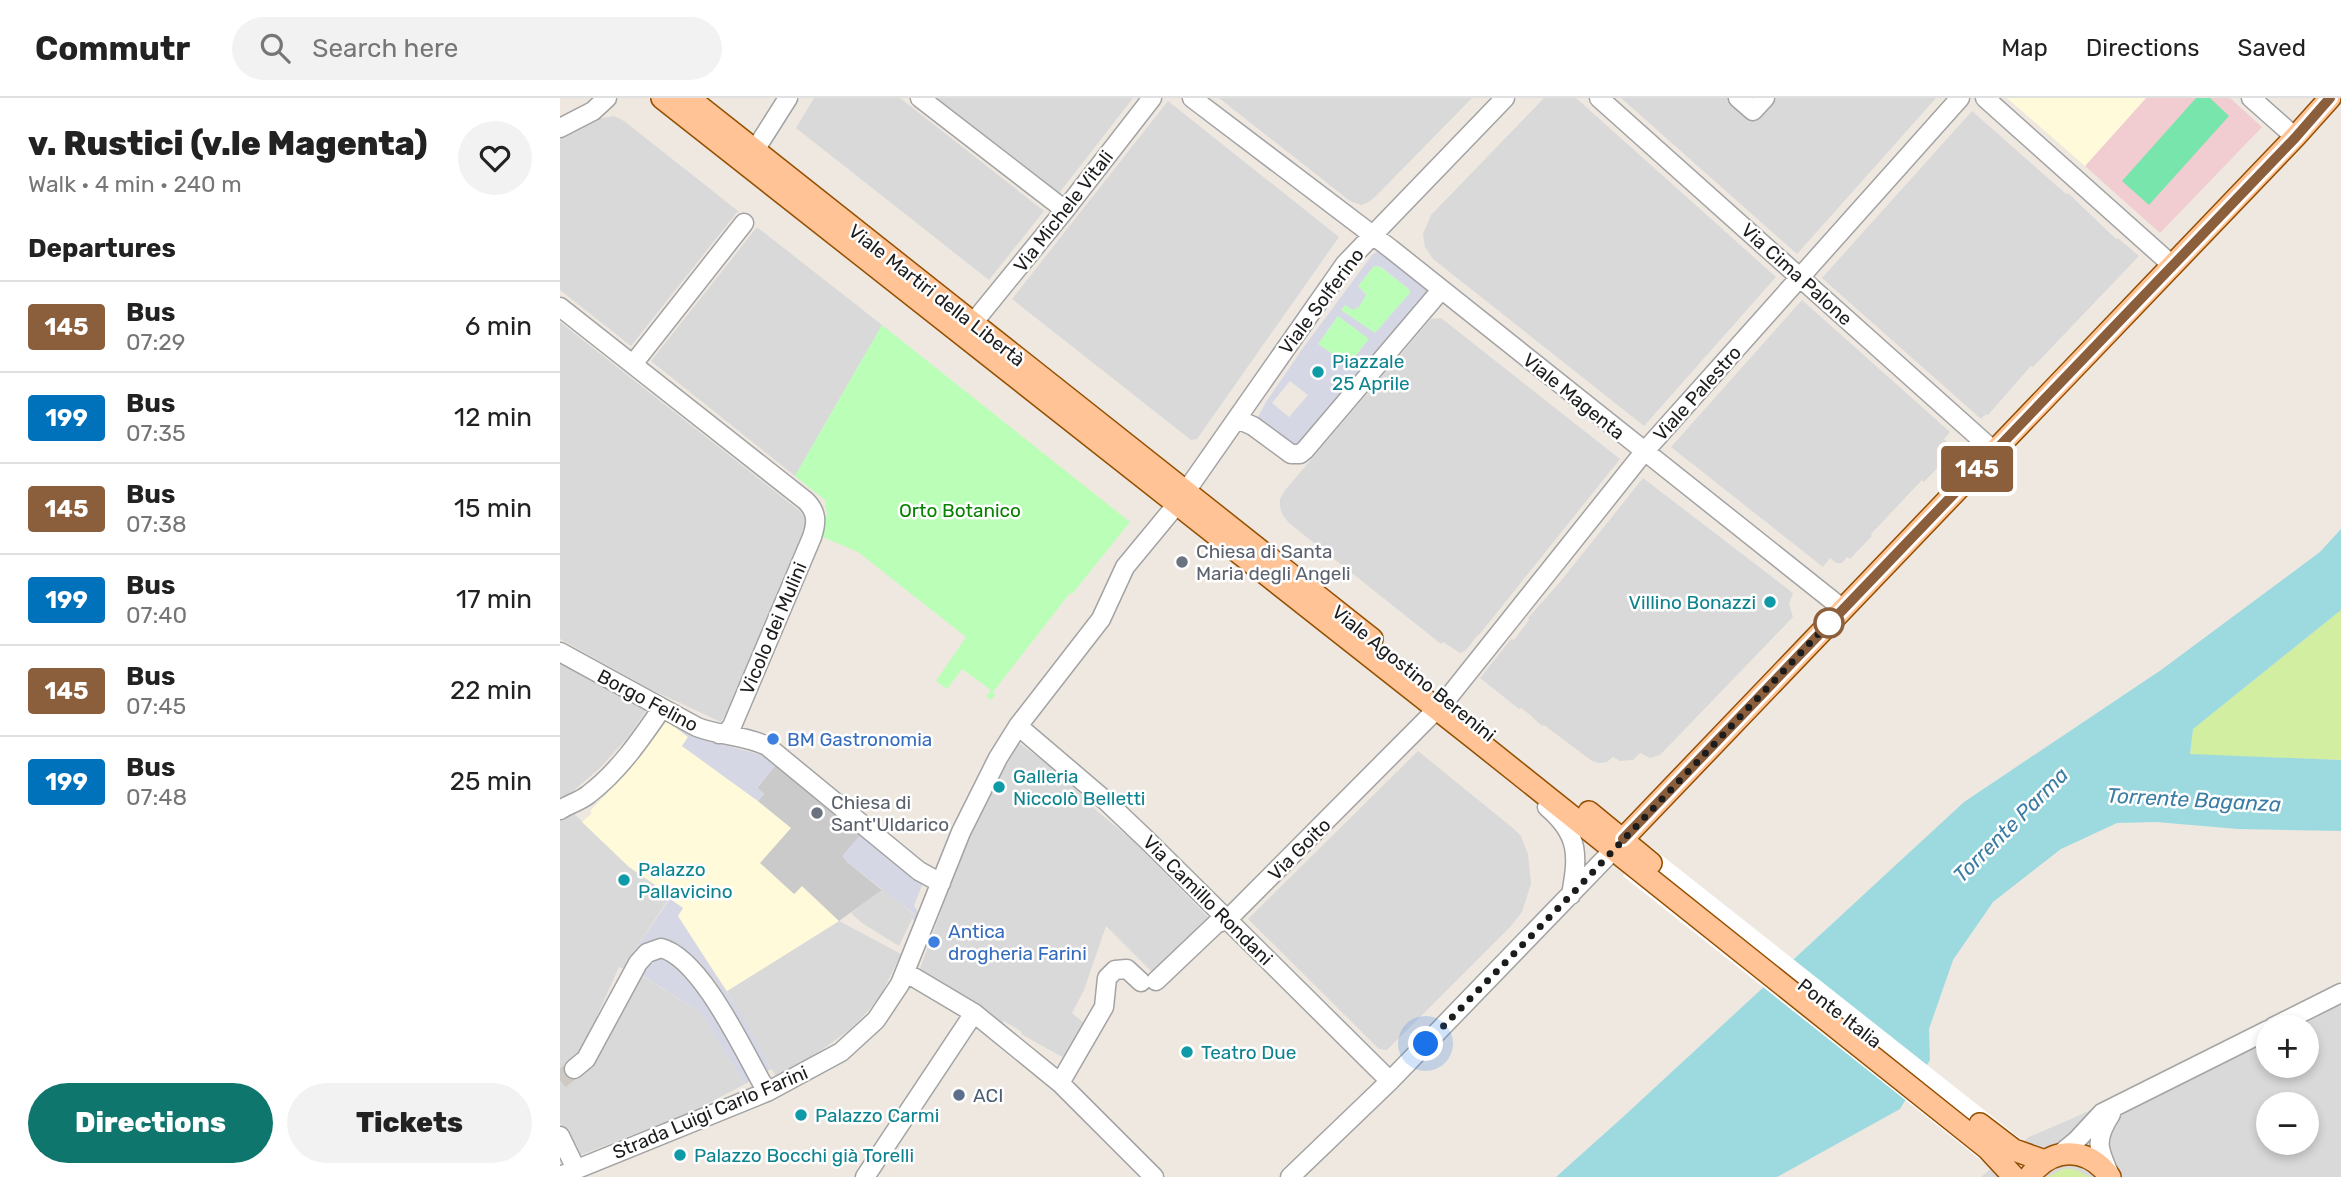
<!DOCTYPE html>
<meta charset="utf-8">
<style>
body{margin:0;font-family:Rubik,sans-serif;background:#f2f2f2;color:#222;height:100vh;display:flex;flex-direction:column;font-size:26px;white-space:nowrap}
*{box-sizing:border-box;margin:0}
p{font-size:23px;color:#767676}
.icon{flex:none;width:38px;height:38px;fill:none;stroke:currentColor;stroke-width:2;stroke-linecap:round;stroke-linejoin:round}
.map{position:relative;flex:1;overflow:hidden}
.side{display:flex;flex-direction:column;background:#fff;width:560px}
.side>*{flex:none}
.badge{padding:0 14px;border-radius:5px;font-size:24px;line-height:46px}
.fabs{position:absolute;left:1696px;top:917px;display:grid;gap:14px}
.fabs a{display:grid;place-items:center;width:63px;height:63px;border-radius:50%;background:#fff;box-shadow:0 4px 10px #0003;font-size:35px}
.you{position:absolute;width:35px;height:35px;margin:-18px;border:5px solid #fff;border-radius:50%;background:#1a73e8;box-shadow:0 0 0 10px #1a73e833}
.map>.badge{position:absolute;translate:-50% -50%;box-shadow:0 0 0 4px #fff}
h2{padding:0 28px;font-size:26px;line-height:63px}
.round{display:grid;place-items:center;flex:none;width:74px;height:74px;border-radius:37px;background:#f2f2f2}
.overview{display:flex;align-items:center;justify-content:space-between;height:119px;padding:0 28px}
h1{font-size:33px;font-weight:800;line-height:52px}
.primary-button{display:flex;gap:14px;margin-top:auto;padding:14px 28px}
.primary-button a{flex:1;height:80px;border-radius:42px;background:#0f766e;color:#fff;font-size:28px;font-weight:800;line-height:80px;text-align:center}
.primary-button a+a{background:#f2f2f2;color:#222}
ul{padding:0;list-style:none}
li{display:flex;align-items:center;gap:21px;height:91px;padding:0 28px;border-top:2px solid #e0e0e0}
li div{flex:1}
li b{display:block;font-size:26px}
li em{font-style:normal}
li .badge{min-width:77px;font-weight:700;text-align:center}
header{display:flex;align-items:center;gap:42px;box-sizing:border-box;height:98px;padding:0 35px;background:#fff;border-bottom:2px solid #e0e0e0}
header strong{font-size:33px}
nav{display:flex;gap:38px;margin-inline-start:auto;font-size:24px}
.search{width:490px;height:63px;background:#f2f2f2;display:flex;align-items:center;gap:18px;box-sizing:border-box;padding:0 24px;border-radius:38px;color:#767676;font-size:26px}
main{display:flex;flex:1;min-height:0}
.map>svg:first-child{display:block}
.residential{fill:#dad9d9;fill-rule:evenodd}
.commercial{fill:#f1cdd1}
.education{fill:#fffad9}
.religious{fill:#cacaca}
.grass{fill:#d1eea1}
.park{fill:#bbfeb8}
.pitch{fill:#77e5ac}
.plaza{fill:#d5d7e4;fill-rule:evenodd}
.water{fill:#9cdae0}
.pier{fill:#fff}
.lines{fill:none;stroke-linecap:round;stroke-linejoin:round}
.minor-tunnel{stroke:#cec9c3;stroke-width:18;stroke-dasharray:18 9;stroke-linecap:butt}
.minor-casing{stroke:#a3a3a3;stroke-width:21}
.major-casing{stroke:#944f00;stroke-width:24}
.minor{stroke:#fff;stroke-width:18}
.major{stroke:#ffc395;stroke-width:21}
.line-casing{stroke:#fff;stroke-width:16}
.line{stroke:#8b5e3c;stroke-width:10}
.walk{stroke:#1c1c1c;stroke-width:7;stroke-dasharray:0 12.6}
.culture-dot{fill:#0f9aa8;stroke:#fff;stroke-width:2.5}
.worship-dot{fill:#6b7280;stroke:#fff;stroke-width:2.5}
.stop-dot{fill:#fff;stroke:#8b5e3c;stroke-width:3.5}
.shop-dot{fill:#3f7fe0;stroke:#fff;stroke-width:2.5}
.service-dot{fill:#5c6f8a;stroke:#fff;stroke-width:2.5}
.labels{text-anchor:middle;stroke-width:5;stroke-linejoin:round;paint-order:stroke}
.street-label{font-size:19px;fill:#1c1c1c;stroke:#fff}
.culture-label{font-size:19px;fill:#0d838f;stroke:#fff;text-anchor:start}
.park-label{font-size:19px;fill:#088202;stroke:#fff}
.worship-label{font-size:19px;fill:#5b616d;stroke:#fff;text-anchor:start}
.shop-label{font-size:19px;fill:#366cbe;stroke:#fff;text-anchor:start}
.service-label{font-size:19px;fill:#4e5e75;stroke:#fff;text-anchor:start}
.water-label{font-size:21px;font-style:italic;fill:#3c7da3;stroke:#fff}
</style>
<header>
<strong>Commutr</strong>
<div class="search"><svg class="icon" aria-label="search" viewBox="0 0 24 24"><circle cx="10" cy="10" r="6"/><path d="M15 15l6 6"/></svg>Search here</div>
<nav><a>Map</a><a>Directions</a><a>Saved</a></nav>
</header>
<main>
<section class="side">
<div class="overview"><div><h1>v. Rustici (v.le Magenta)</h1><p>Walk · 4 min · 240 m</p></div><a class="round"><svg class="icon" aria-label="heart" viewBox="0 0 24 24"><path d="M12 20l-8-8c-3-5 5-10 8-4 3-6 11-1 8 4z"/></svg></a></div>
<h2>Departures</h2>
<ul>
<li><span class="badge" style="background:#8b5e3c;color:#fff">145</span><div><b>Bus</b><p>07:29</p></div><em>6 min</em></li>
<li><span class="badge" style="background:#0072bc;color:#fff">199</span><div><b>Bus</b><p>07:35</p></div><em>12 min</em></li>
<li><span class="badge" style="background:#8b5e3c;color:#fff">145</span><div><b>Bus</b><p>07:38</p></div><em>15 min</em></li>
<li><span class="badge" style="background:#0072bc;color:#fff">199</span><div><b>Bus</b><p>07:40</p></div><em>17 min</em></li>
<li><span class="badge" style="background:#8b5e3c;color:#fff">145</span><div><b>Bus</b><p>07:45</p></div><em>22 min</em></li>
<li><span class="badge" style="background:#0072bc;color:#fff">199</span><div><b>Bus</b><p>07:48</p></div><em>25 min</em></li>
</ul>
<div class="primary-button"><a>Directions</a><a>Tickets</a></div>
</section>
<div class="map">
<svg width="1781" height="1079" viewBox="0 0 1781 1079">
<rect width="100%" height="100%" fill="#eee8e0"/>
<path class="residential" d="M 254,0 L 340,0 L 484,113 L 429,182 L 236,30 Z
M 374,0 L 573,0 L 497,98 Z
M 659,0 L 912,0 L 817,97 L 809,104 L 801,107 L 790,103 Z
M 984,0 L 1016,0 L 1216,179 L 1084,328 L 873,161 L 865,149 L 863,136 L 871,117 Z
M 1061,0 L 1168,0 L 1193,22 L 1213,0 L 1376,0 L 1237,156 Z
M 608,3 L 779,139 L 637,341 L 631,342 L 452,201 Z
M 1412,13 L 1506,96 L 1508,95 L 1556,141 L 1558,140 L 1579,158 L 1473,269 L 1471,268 L 1428,317 L 1426,316 L 1421,321 L 1262,180 Z
M 54,18 L 64,23 L 178,113 L 71,248 L 0,192 L 0,41 L 36,21 Z
M 197,129 L 322,227 L 235,378 L 91,263 Z
M 1242,202 L 1390,334 L 1384,341 L 1390,346 L 1390,352 L 1384,358 L 1387,360 L 1364,384 L 1362,382 L 1311,436 L 1312,438 L 1290,461 L 1287,459 L 1282,465 L 1276,465 L 1270,460 L 1263,469 L 1111,349 Z
M 881,220 L 1060,361 L 919,537 L 918,537 L 905,553 L 900,555 L 883,544 L 881,546 L 729,425 L 722,416 L 720,409 L 720,401 L 726,391 L 871,221 Z
M 0,224 L 241,414 L 247,424 L 247,431 L 177,591 L 179,592 L 161,624 L 90,591 L 0,541 Z
M 1083,380 L 1233,495 L 1229,506 L 1233,519 L 1100,657 L 1090,660 L 1080,655 L 1073,662 L 1060,663 L 1053,659 L 1047,664 L 1039,665 L 1032,663 L 984,627 L 982,628 L 969,616 L 961,610 L 959,611 L 920,580 L 951,541 L 954,542 L 969,522 L 968,520 L 1000,484 Z
M 0,562 L 87,611 L 69,638 L 39,671 L 0,704 Z
M 459,645 L 502,677 L 537,713 L 571,741 L 649,820 L 594,876 L 546,828 L 524,892 L 512,915 L 524,925 L 506,961 L 461,936 L 462,934 L 444,923 L 443,925 L 358,876 L 412,728 Z
M 858,653 L 954,731 L 961,738 L 968,756 L 971,786 L 962,814 L 951,828 L 827,952 L 819,951 L 688,821 Z
M 10,712 L 69,768 L 111,798 L 62,870 L 59,869 L 37,918 L 39,920 L 75,887 L 82,878 L 140,914 L 185,986 L 134,1013 L 18,1058 L 0,1025 L 0,720 Z
M 323,791 L 354,817 L 339,848 L 302,825 L 291,815 Z
M 279,823 L 341,856 L 320,899 L 307,914 L 289,932 L 255,957 L 216,979 L 167,893 Z
M 1781,891 L 1781,1079 L 1421,1079 L 1469,1039 L 1520,1017 ZM 1708,929 L 1746,929 L 1746,968 L 1708,968 ZM 1708,1006 L 1746,1006 L 1746,1045 L 1708,1045 Z"/>
<path class="commercial" d="M 1586,0 L 1670,0 L 1702,29 L 1600,135 L 1525,68 Z"/>
<path class="education" d="M 1447,0 L 1586,0 L 1525,68 Z
M 107,623 L 128,639 L 122,648 L 199,704 L 231,730 L 235,796 L 242,788 L 279,823 L 167,893 L 117,818 L 123,810 L 110,801 L 111,798 L 69,769 L 22,724 L 32,715 L 30,713 L 71,670 Z"/>
<path class="religious" d="M 219,663 L 299,731 L 300,737 L 287,764 L 322,792 L 279,823 L 242,788 L 234,796 L 200,765 L 231,730 L 198,703 L 204,696 L 197,690 Z"/>
<path class="grass" d="M 1781,512 L 1781,662 L 1630,657 L 1633,631 Z
M 1503,1071 L 1514,1071 L 1530,1079 L 1488,1079 Z"/>
<path class="park" d="M 814,168 L 820,169 L 850,192 L 850,195 L 815,235 L 781,212 L 785,207 L 805,195 L 798,188 Z
M 778,218 L 809,241 L 788,267 L 758,246 Z
M 322,227 L 570,424 L 512,496 L 510,495 L 433,594 L 435,597 L 431,602 L 426,598 L 431,592 L 402,571 L 387,591 L 376,583 L 406,539 L 298,454 L 258,437 L 267,416 L 265,402 L 235,378 Z"/>
<path class="pitch" d="M 1636,0 L 1650,0 L 1669,18 L 1589,107 L 1562,83 Z"/>
<path class="plaza" d="M 826,147 L 881,192 L 740,356 L 693,328 L 706,304 L 743,250 L 812,157 ZM 814,168 L 821,169 L 850,192 L 850,195 L 815,235 L 781,212 L 785,207 L 793,212 L 799,209 L 806,197 L 798,188 ZM 778,218 L 809,241 L 788,267 L 758,246 ZM 730,283 L 748,297 L 729,319 L 712,305 Z
M 108,622 L 141,641 L 221,662 L 197,689 L 204,696 L 198,703 L 122,648 L 128,639 L 107,623 Z
M 300,729 L 364,782 L 354,808 L 358,814 L 355,823 L 352,821 L 354,816 L 287,764 L 282,758 L 300,737 L 296,734 Z
M 110,801 L 123,810 L 118,818 L 183,919 L 211,971 L 185,986 L 140,914 L 83,878 L 79,883 L 62,870 Z"/>
<path class="water" d="M 1781,431 L 1781,512 L 1633,631 L 1630,656 L 1781,662 L 1781,733 L 1678,731 L 1596,724 L 1557,725 L 1501,751 L 1433,804 L 1393,862 L 1369,931 L 1370,962 L 1340,1011 L 1217,1079 L 996,1079 L 1063,1019 L 1404,704 L 1601,572 L 1760,454 Z"/>
<path class="pier" d="M 1090,748 L 1462,1042 L 1431,1070 L 1063,778 Z"/>
<g class="lines">
<path class="minor-tunnel" d="M 0,982 L 14,971"/>
<defs>
<path id="minor" d="M 360,0 L 505,112
M 632,0 L 831,151 L 1283,511
M 1039,0 L 1434,353
M 1178,0 L 1193,13 L 1205,0
M 1425,0 L 1612,167
M 1691,0 L 1735,39
M 0,30 L 33,13 L 47,0
M 195,52 L 228,0
M 0,209 L 246,403 C 257,414 257,424 252,439 L 172,628 L 167,634 L 159,636
M 413,225 L 505,112 L 592,0
M 73,266 L 184,125
M 677,321 L 693,328 L 731,356 L 740,356 L 745,352 L 881,192
M 0,554 L 137,629 C 160,638 184,637 207,648 L 359,773 L 381,785
M 887,601 L 1084,354 L 1400,0
M 458,628 L 546,703 L 587,742 L 830,983
M 987,709 C 1020,737 1018,758 1011,797
M 0,712 C 9,706 21,703 29,696 C 59,673 81,641 102,610
M 345,874 L 414,915 L 500,985 L 594,1079
M 596,883 L 656,826 L 668,821 L 877,611
M 1713,929 L 1781,895
M 14,971 L 26,961 L 78,865 L 87,855 L 101,850 C 142,860 186,958 207,994
M 500,985 L 544,909 L 547,880 L 555,872 L 567,871 L 581,884
M 0,1038 L 16,1071
M 1500,1056 L 1516,1043 L 1542,1015 L 1708,932
M 1550,1077 C 1538,1051 1534,1042 1551,1016
M 0,1078 L 207,994 L 281,954 L 316,922 L 340,886 L 401,734 L 438,660 L 458,628 L 541,521 L 565,469 L 617,406 L 785,166 L 945,0
M 305,1079 L 414,915
M 730,1079 L 830,983 L 1061,744"/>
<path id="major" d="M 102,0 L 915,641 L 1428,1051 L 1454,1079
M 129,0 L 812,541
M 1029,714 L 1091,765
M 1063,741 L 1735,39 L 1770,0
M 1420,1026 L 1454,1052 L 1485,1063
M 1469,1079 C 1492,1048 1527,1048 1550,1079"/>
</defs>
<use href="#minor" class="minor-casing"/>
<use href="#major" class="major-casing"/>
<use href="#minor" class="minor"/>
<use href="#major" class="major"/>
</g>
<g class="lines">
<defs>
<path id="line" d="M 1063,741 L 1735,40 L 1770,0"/>
</defs>
<use href="#line" class="line-casing"/>
<use href="#line" class="line"/>
<path class="walk" d="M 866,946 L 1011,797 L 1269,525"/>
</g>
<g class="culture-dot">
<circle cx="758" cy="274" r="7"/>
<circle cx="1210" cy="504" r="7"/>
<circle cx="439" cy="689" r="7"/>
<circle cx="64" cy="782" r="7"/>
<circle cx="627" cy="954" r="7"/>
<circle cx="241" cy="1017" r="7"/>
<circle cx="120" cy="1057" r="7"/>
</g>
<g class="worship-dot">
<circle cx="622" cy="464" r="7"/>
<circle cx="257" cy="715" r="7"/>
</g>
<circle class="stop-dot" cx="1269" cy="525" r="14"/>
<g class="shop-dot">
<circle cx="213" cy="641" r="7"/>
<circle cx="374" cy="844" r="7"/>
</g>
<circle class="service-dot" cx="399" cy="997" r="7"/>
<g class="labels">
<g class="street-label">
<text transform="translate(503 113) rotate(-52)" y="7">Via Michele Vitali</text>
<text transform="translate(1237 176) rotate(42)" y="7">Via Cima Palone</text>
<text transform="translate(377 197) rotate(38)" y="7">Viale Martiri della Libertà</text>
<text transform="translate(761 203) rotate(-53)" y="7">Viale Solferino</text>
<text transform="translate(1137 295) rotate(-48)" y="7">Viale Palestro</text>
<text transform="translate(1014 298) rotate(39)" y="7">Viale Magenta</text>
<text transform="translate(213 530) rotate(-67)" y="7">Vicolo dei Mulini</text>
<text transform="translate(854 575) rotate(39)" y="7">Viale Agostino Berenini</text>
<text transform="translate(88 602) rotate(28)" y="7">Borgo Felino</text>
<text transform="translate(739 751) rotate(-45)" y="7">Via Goito</text>
<text transform="translate(648 802) rotate(45)" y="7">Via Camillo Rondani</text>
<text transform="translate(1280 915) rotate(38)" y="7">Ponte Italia</text>
<text transform="translate(150 1014) rotate(-23)" y="7">Strada Luigi Carlo Farini</text>
</g>
<g class="culture-label">
<text x="772" y="270">Piazzale<tspan x="772" dy="22">25 Aprile</tspan></text>
<text x="1196" y="511" text-anchor="end">Villino Bonazzi</text>
<text x="453" y="685">Galleria<tspan x="453" dy="22">Niccolò Belletti</tspan></text>
<text x="78" y="778">Palazzo<tspan x="78" dy="22">Pallavicino</tspan></text>
<text x="641" y="961">Teatro Due</text>
<text x="255" y="1024">Palazzo Carmi</text>
<text x="134" y="1064">Palazzo Bocchi già Torelli</text>
</g>
<g class="park-label">
<text x="400" y="419">Orto Botanico</text>
</g>
<g class="worship-label">
<text x="636" y="460">Chiesa di Santa<tspan x="636" dy="22">Maria degli Angeli</tspan></text>
<text x="271" y="711">Chiesa di<tspan x="271" dy="22">Sant'Uldarico</tspan></text>
</g>
<g class="shop-label">
<text x="227" y="648">BM Gastronomia</text>
<text x="388" y="840">Antica<tspan x="388" dy="22">drogheria Farini</tspan></text>
</g>
<g class="service-label">
<text x="413" y="1004">ACI</text>
</g>
<g class="water-label">
<text transform="translate(1634 702) rotate(3)" y="7">Torrente Baganza</text>
<text transform="translate(1451 727) rotate(-45)" y="7">Torrente Parma</text>
</g>
</g>
</svg>
<div class="fabs">
<a>+</a>
<a>−</a>
</div>
<div class="you" style="left:866px;top:946px"></div>
<b class="badge" style="left:1417px;top:371px;background:#8b5e3c;color:#fff">145</b>
</div>
</main>
